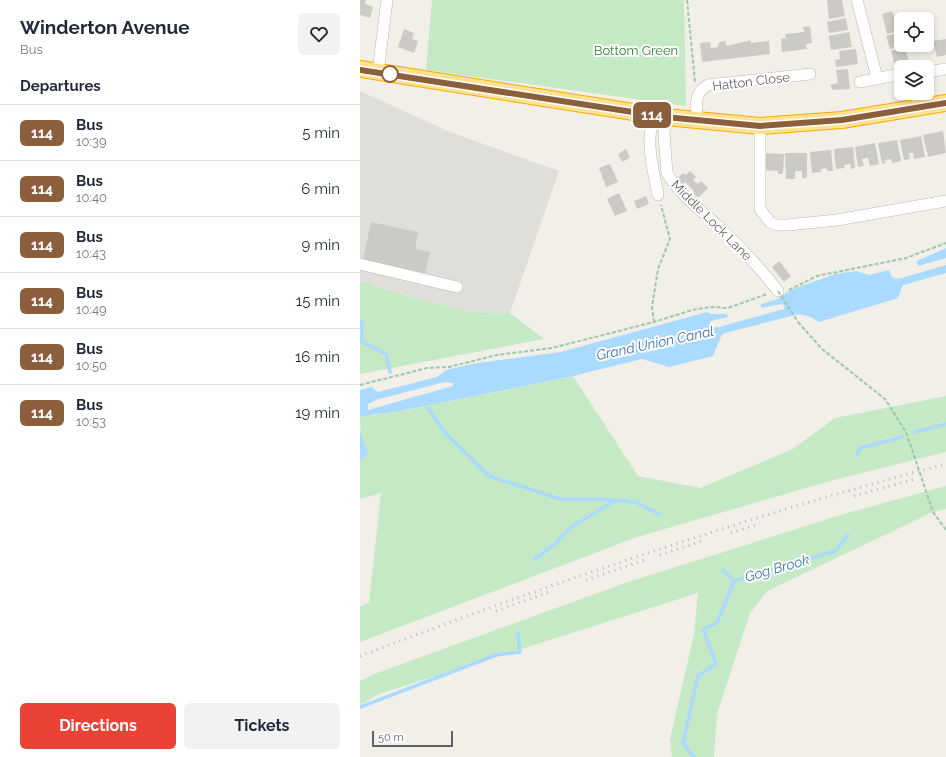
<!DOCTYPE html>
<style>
body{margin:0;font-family:Raleway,sans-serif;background:#f2f2f3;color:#1f2937;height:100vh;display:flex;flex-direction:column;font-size:15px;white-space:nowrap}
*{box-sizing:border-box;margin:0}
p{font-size:13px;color:#747a83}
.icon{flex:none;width:22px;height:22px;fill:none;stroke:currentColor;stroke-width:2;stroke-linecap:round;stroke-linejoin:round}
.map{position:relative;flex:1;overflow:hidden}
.side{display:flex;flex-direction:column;background:#fff;width:360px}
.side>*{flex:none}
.badge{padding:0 8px;border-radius:6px;font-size:14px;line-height:26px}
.buttons{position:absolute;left:534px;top:12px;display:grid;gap:8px}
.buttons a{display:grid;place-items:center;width:40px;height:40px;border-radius:6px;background:#fff;box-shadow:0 2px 6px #0003;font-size:20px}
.scale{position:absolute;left:12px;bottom:10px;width:81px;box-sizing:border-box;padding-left:4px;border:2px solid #5f6368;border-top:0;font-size:11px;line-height:14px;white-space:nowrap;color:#5f6368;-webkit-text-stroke:3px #fff;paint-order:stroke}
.map>.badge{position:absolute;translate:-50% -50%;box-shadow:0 0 0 2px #fff}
h2{padding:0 20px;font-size:15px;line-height:36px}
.round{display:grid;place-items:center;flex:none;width:42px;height:42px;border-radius:6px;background:#f2f2f3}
.summary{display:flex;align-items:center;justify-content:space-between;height:68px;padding:0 20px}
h1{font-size:19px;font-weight:700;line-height:30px}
.primary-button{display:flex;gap:8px;margin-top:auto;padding:8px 20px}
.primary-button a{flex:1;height:46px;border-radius:6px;background:#ea4335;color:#fff;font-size:16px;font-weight:700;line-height:46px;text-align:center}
.primary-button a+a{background:#f2f2f3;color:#1f2937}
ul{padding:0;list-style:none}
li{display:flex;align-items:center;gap:12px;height:56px;padding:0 20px;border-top:1px solid #e0e1e3}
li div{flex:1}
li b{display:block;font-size:15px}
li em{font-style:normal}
li .badge{min-width:44px;font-weight:700;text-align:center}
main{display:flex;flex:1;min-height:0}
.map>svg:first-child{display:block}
.industrial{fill:#e0deda}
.green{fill:#c5e8c5}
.water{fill:#aadaff;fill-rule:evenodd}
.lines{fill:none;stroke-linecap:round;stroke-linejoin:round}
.stream{stroke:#aadaff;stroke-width:3.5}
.building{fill:#cccac5}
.minor-casing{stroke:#b5b8bc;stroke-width:12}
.highway-casing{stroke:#f9ab00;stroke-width:18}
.path{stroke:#9cc7a9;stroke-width:2;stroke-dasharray:4 2;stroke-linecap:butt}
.minor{stroke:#fff;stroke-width:11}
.highway{stroke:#fde293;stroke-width:16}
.rail{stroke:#b6b7b8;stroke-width:3;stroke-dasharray:1 5;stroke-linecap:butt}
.path-bridge{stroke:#9cc7a9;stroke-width:2;stroke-dasharray:4 2;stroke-linecap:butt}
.line-casing{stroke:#fff;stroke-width:9}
.line{stroke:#8b5e3c;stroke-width:6}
.stop-dot{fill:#fff;stroke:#8b5e3c;stroke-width:2}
.labels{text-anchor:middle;stroke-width:4;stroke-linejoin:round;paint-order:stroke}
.park-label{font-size:13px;fill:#348238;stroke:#fff}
.street-label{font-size:13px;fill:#5f6368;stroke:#fff}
.water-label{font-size:14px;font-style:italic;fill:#4174aa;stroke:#fff}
</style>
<main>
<section class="side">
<div class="summary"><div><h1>Winderton Avenue</h1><p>Bus</p></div><a class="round"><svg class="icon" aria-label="heart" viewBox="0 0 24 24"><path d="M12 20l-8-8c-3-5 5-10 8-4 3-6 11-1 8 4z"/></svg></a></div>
<h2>Departures</h2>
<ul>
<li><span class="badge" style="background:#8b5e3c;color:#fff">114</span><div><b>Bus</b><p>10:39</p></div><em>5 min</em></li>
<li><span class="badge" style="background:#8b5e3c;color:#fff">114</span><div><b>Bus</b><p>10:40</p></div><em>6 min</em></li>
<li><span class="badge" style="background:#8b5e3c;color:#fff">114</span><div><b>Bus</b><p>10:43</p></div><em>9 min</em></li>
<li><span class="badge" style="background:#8b5e3c;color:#fff">114</span><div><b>Bus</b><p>10:49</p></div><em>15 min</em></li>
<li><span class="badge" style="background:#8b5e3c;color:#fff">114</span><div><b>Bus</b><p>10:50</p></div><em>16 min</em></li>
<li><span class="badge" style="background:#8b5e3c;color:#fff">114</span><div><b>Bus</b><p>10:53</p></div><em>19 min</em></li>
</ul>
<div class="primary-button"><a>Directions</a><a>Tickets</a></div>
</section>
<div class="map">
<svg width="586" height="757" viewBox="0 0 586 757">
<rect width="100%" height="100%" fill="#f1efe8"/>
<path class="industrial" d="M 0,91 L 90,132 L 199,171 L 150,313 L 111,312 L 33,292 L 0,281 Z"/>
<path class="green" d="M 72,0 L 324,0 L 326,106 L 66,70 Z
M 0,281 L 33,292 L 111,312 L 150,313 L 184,339 L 0,374 Z
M 213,376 L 278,476 L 340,488 L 433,449 L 475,418 L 586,396 L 586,452 L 474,480 L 277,537 L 0,642 L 0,607 L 9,602 L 21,493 L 0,499 L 0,460 L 8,455 L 1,437 L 0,417 C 14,413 27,414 41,411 Z
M 586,486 L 586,509 L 573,512 L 407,591 L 390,613 L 357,714 L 354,757 L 312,757 L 310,739 L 334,634 L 338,593 L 19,694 L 0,705 L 0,681 L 17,673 L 268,582 L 484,514 Z"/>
<path class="water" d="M 586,248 L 586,258 L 558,266 L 557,261 Z
M 586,265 L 586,273 L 543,285 L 538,298 L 459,322 L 451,317 L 439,314 L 362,334 L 353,356 L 309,367 L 282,359 L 213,376 L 41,411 C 27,414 14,413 0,417 L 0,390 L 11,387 L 18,392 L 77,377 L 86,370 L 117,363 L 201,352 L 347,312 L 352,314 L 367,314 L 368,317 L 351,321 L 350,324 L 353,327 L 359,327 L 424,309 L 425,306 L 422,304 L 401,308 L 401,304 L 415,300 L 431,290 L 475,274 L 496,271 L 509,275 L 529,270 L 532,277 L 538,279 ZM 85,382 L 93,383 L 93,386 L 8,410 L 8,404 L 19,399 Z
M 0,430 L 8,455 L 0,460 Z"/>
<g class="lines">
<path class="stream" d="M 0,321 L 2,323 L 2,342 L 26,354 L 30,372
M 68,408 L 86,434 L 129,476 L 200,499 L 243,499 L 275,502 L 299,514
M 555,432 L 586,424
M 497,455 L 500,448 L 542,437
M 175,559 L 195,544 L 211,527 L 256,500
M 363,570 L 374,581
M 0,707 L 136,655 L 160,652 L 158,633
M 334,757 L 323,743 L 338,676 L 356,664 L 343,629 L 357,623 L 374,581 L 475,551 L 488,535"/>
</g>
<path class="building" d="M 0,0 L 6,0 L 5,4 L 13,7 L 10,18 L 0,15 Z
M 467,0 L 482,0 L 485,16 L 469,19 Z
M 532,11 L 533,15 L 539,13 L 541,18 L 545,17 L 547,19 L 541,19 L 541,30 L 527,34 L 522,14 Z
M 486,18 L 488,30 L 469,33 L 467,22 Z
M 450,26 L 452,43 L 446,44 L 447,49 L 422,52 L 421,39 L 426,38 L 425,34 L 444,32 L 443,27 Z
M 44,29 L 54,33 L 52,39 L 58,41 L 54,53 L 38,47 Z
M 489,32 L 492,47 L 471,50 L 469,36 Z
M 541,32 L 541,46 L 530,49 L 526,36 Z
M 586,39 L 586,55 L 577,57 L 573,41 Z
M 391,40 L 391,43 L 409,41 L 410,54 L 342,62 L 340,43 L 350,42 L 351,48 L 358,47 L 358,44 L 360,42 L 365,41 L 367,46 Z
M 547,46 L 548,51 L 546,52 L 549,62 L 535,66 L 531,51 Z
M 496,49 L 498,64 L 476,67 L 475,60 L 480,59 L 479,51 Z
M 488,69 L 490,89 L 473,90 L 470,85 L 478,83 L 476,70 Z
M 583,131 L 586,153 L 568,157 L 563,135 Z
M 561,136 L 565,157 L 554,159 L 553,153 L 549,153 L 550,159 L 544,160 L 540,140 Z
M 537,140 L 541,161 L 532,163 L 531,159 L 525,160 L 526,163 L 522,164 L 518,143 Z
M 515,143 L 519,164 L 510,166 L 508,158 L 502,159 L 504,166 L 498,167 L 495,147 Z
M 493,147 L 495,168 L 491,169 L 490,164 L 484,165 L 485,168 L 476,169 L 474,149 Z
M 266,149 L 270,158 L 262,162 L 258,154 Z
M 471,150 L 473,171 L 467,171 L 467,168 L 461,169 L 461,172 L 452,173 L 450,152 Z
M 403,153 L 424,154 L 423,174 L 418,174 L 418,171 L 403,170 Z
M 425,153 L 447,153 L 447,178 L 442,178 L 442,171 L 435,171 L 435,179 L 426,179 Z
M 250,164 L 258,182 L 246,187 L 239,168 Z
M 330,171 L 336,177 L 333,180 L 338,184 L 341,181 L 348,188 L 338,198 L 332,193 L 334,191 L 325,182 L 323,184 L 317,179 L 323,173 L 326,175 Z
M 259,193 L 267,211 L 255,216 L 247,199 Z
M 286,196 L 289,204 L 277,209 L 274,201 Z
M 11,222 L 58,232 L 55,249 L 70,252 L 65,273 L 3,260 Z
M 419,261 L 431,276 L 424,282 L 412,267 Z"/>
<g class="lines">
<defs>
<path id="minor" d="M 497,0 L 517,78
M 18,72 L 27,0
M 567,72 L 586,69
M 500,82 L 541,74
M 294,115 C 285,142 293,168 298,195
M 305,117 L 304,134 L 307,173 C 319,194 341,210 358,226 C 380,246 400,268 418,291
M 337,120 C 337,106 333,93 348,85 L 450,74
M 400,126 L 400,209 L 410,222 L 416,225 L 428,225 L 477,220 L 586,201
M 0,264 L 97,287"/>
<path id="highway" d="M 0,69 L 305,117 L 400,126 L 482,120 L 586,103"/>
</defs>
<use href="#minor" class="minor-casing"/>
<use href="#highway" class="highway-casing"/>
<path class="path" d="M 327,0 L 335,82
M 429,290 L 457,276 L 546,258 L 586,243
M 294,322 L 292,307 L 298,269 L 310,239 L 301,205
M 438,322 L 462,349 L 525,399 L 546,432 L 573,512 L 586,530
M 0,385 L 67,368 L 89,367 L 137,355 L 192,348 L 294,322 L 332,310 L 351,307 L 368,308 L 407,294"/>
<use href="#minor" class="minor"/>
<use href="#highway" class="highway"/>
<path class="rail" d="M 494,496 L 555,479
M 371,533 L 400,524
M 300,555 L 342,541
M 226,580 L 285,560
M 136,611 L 192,591
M 0,656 C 192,583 387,516 586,464"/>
<path class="path-bridge" d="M 418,291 L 438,322"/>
</g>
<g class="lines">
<defs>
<path id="line" d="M 0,70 L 305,117 L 400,126 L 482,120 L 586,103"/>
</defs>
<use href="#line" class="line-casing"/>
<use href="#line" class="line"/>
</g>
<circle class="stop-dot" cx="30" cy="74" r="8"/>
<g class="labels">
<g class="park-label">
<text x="276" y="55">Bottom Green</text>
</g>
<g class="street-label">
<text transform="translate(391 81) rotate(-7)" y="5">Hatton Close</text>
<text transform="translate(352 220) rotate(45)" y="5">Middle Lock Lane</text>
</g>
<g class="water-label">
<text transform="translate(295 343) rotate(-12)" y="5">Grand Union Canal</text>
<text transform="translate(417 568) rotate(-16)" y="5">Gog Brook</text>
</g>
</g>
</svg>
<div class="buttons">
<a><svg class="icon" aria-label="locate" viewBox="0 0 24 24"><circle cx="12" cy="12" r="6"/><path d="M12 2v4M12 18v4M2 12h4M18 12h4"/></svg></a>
<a><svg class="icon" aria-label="layers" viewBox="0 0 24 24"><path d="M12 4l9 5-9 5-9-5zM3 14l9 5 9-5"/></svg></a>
</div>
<div class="scale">50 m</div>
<b class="badge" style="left:292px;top:115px;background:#8b5e3c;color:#fff">114</b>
</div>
</main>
